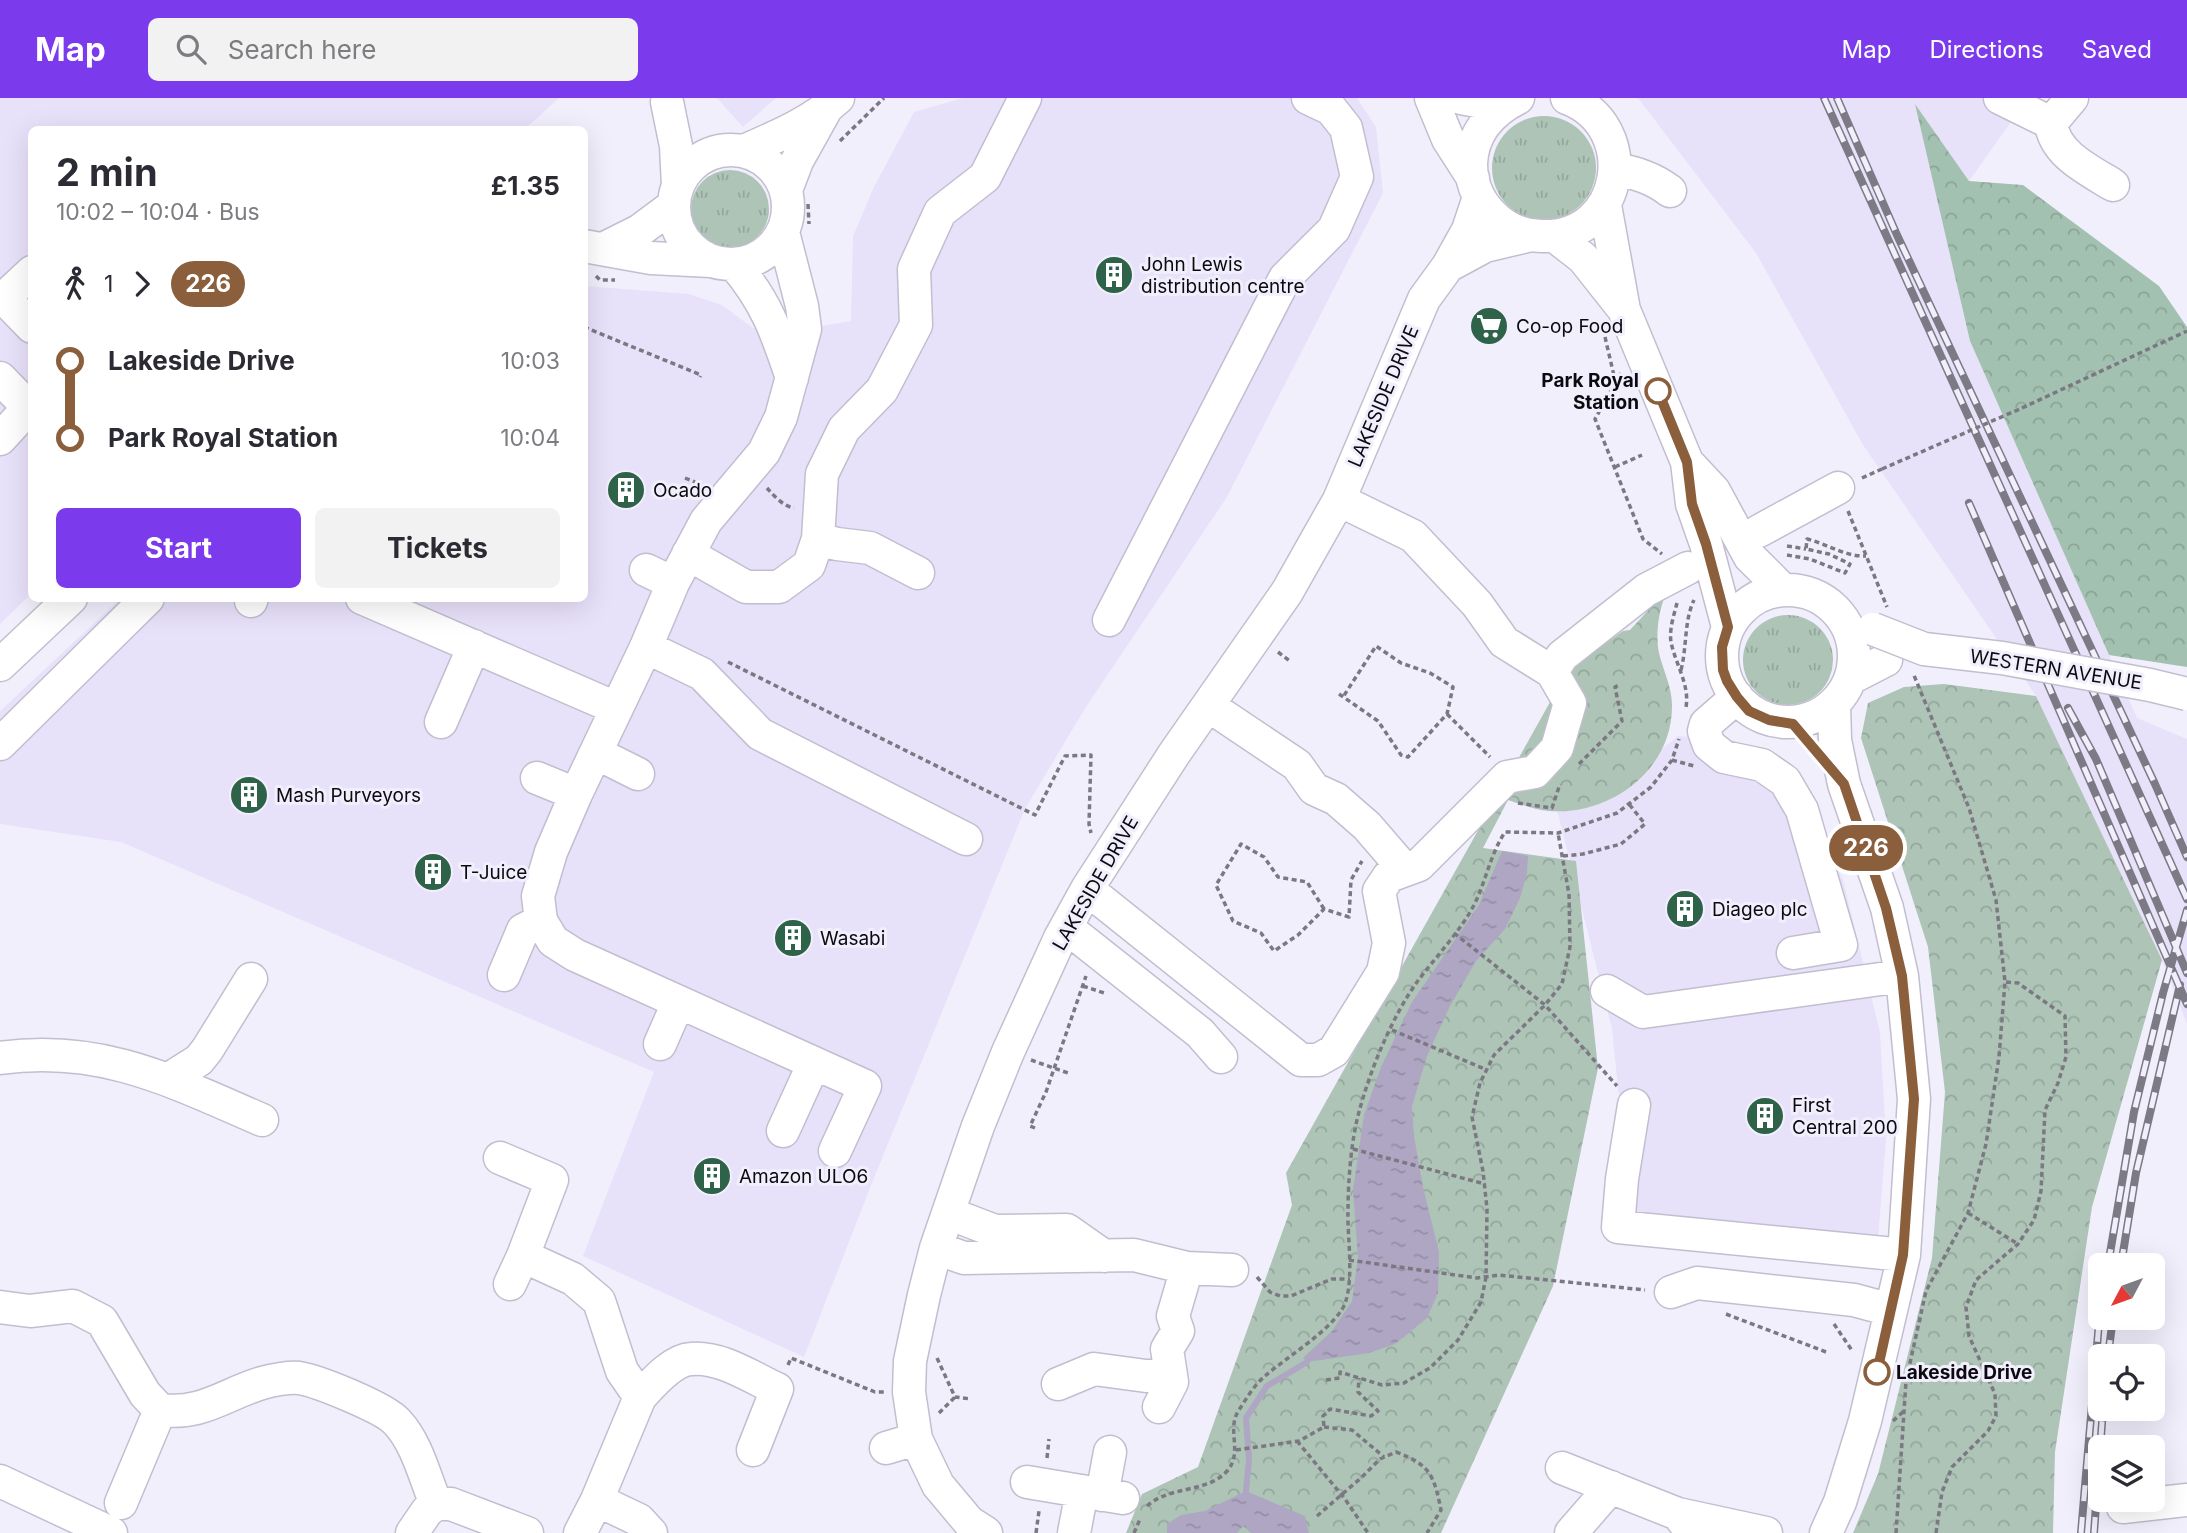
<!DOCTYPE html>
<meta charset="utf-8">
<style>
body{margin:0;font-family:Inter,sans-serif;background:#f2f2f3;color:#2b2b33;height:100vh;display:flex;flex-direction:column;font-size:26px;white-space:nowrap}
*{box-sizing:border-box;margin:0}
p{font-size:23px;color:#7c7c81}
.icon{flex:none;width:38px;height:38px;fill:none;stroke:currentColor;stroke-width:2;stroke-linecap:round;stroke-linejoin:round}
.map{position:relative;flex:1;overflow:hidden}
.drawer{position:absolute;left:28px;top:28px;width:560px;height:476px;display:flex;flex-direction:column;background:#fff;border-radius:10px;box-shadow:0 7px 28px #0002}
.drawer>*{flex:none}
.badge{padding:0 14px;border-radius:23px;font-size:24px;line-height:46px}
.needle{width:46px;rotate:229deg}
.fabs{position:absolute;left:2088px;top:1155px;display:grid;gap:14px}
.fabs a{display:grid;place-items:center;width:77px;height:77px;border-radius:10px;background:#fff;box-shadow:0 7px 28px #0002;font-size:35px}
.map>.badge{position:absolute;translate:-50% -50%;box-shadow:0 0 0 4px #fff}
.legs{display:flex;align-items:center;gap:10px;height:77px;padding:0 28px;font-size:23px}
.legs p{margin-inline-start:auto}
.summary{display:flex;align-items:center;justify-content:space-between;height:119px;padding:0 28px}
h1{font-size:38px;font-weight:700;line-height:52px}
.cta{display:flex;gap:14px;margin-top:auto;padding:14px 28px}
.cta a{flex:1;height:80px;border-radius:10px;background:#7c3aed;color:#fff;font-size:28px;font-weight:700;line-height:80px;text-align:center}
.cta a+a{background:#f2f2f3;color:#2b2b33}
ul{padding:0 28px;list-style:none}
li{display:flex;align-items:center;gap:24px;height:77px;font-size:26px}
li i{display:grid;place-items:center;width:10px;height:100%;margin:0 9px;background:currentColor}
li i::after{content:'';width:18px;height:18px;margin:-9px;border:5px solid;border-radius:50%;background:#fff}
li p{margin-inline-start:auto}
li:first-child i{background:linear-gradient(#0000 50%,currentColor 0)}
li:last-child i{background:linear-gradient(currentColor 50%,#0000 0)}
header{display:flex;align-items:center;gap:42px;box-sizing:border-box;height:98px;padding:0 35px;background:#7c3aed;color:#fff}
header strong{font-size:33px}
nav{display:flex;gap:38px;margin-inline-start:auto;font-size:24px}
.search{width:490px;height:63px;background:#f2f2f3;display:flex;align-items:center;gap:18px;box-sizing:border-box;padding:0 24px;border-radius:10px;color:#7c7c81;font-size:26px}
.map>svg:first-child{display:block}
.built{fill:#e8e1fa}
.grass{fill:url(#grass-tufts)}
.forest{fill:url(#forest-crowns)}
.park{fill:url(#park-crowns)}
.water{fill:url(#water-ripples)}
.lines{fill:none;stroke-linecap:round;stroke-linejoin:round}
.stream{stroke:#aea6c2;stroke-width:6}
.minor-casing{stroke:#c2becf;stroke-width:35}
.path{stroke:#7b7882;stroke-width:3.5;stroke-dasharray:5 3.5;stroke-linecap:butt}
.minor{stroke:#fff;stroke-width:32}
.rail-casing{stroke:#7c7a84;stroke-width:8}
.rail{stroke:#f2effd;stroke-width:5;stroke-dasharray:16;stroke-linecap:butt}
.minor-bridge-casing{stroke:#c2becf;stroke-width:35;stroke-linecap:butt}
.path-bridge{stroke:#7b7882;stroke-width:3.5;stroke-dasharray:5 3.5;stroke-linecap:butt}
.minor-bridge{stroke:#fff;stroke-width:32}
.line-1-casing{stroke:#fff;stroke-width:16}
.line-1{stroke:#8b5e3c;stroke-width:10}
.stop-1-dot{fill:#fff;stroke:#8b5e3c;stroke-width:3.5}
.labels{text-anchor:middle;stroke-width:6;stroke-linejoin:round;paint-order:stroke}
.poi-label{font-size:19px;fill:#0c0a10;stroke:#f2effd;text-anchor:start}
.stop-label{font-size:19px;font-weight:bold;fill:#0c0a10;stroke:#f2effd;text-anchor:end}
.street-label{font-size:19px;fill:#0c0a10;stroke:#f2effd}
</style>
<header>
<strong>Map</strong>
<div class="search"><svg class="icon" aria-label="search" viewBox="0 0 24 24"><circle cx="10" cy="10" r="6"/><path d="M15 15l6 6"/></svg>Search here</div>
<nav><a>Map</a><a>Directions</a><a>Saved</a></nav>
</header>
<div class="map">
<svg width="2187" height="1435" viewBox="0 0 2187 1435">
<defs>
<pattern id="grass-tufts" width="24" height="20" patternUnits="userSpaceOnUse" patternTransform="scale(1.75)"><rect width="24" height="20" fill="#adc4b7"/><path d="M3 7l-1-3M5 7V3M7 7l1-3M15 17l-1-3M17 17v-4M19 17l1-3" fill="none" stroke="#94a79c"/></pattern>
<pattern id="forest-crowns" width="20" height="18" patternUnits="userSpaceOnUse" patternTransform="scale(1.75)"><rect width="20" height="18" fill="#a3c1b0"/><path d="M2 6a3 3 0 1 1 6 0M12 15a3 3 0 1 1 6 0" fill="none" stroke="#8ba496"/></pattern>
<pattern id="park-crowns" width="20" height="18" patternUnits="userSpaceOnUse" patternTransform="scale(1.75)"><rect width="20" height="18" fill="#adc4b7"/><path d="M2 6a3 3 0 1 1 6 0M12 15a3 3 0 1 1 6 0" fill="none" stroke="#94a79c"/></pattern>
<pattern id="water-ripples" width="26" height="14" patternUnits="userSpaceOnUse" patternTransform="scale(1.75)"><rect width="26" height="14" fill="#aea6c2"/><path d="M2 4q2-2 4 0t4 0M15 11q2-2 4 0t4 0" fill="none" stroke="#948ea6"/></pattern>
</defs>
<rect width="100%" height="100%" fill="#f2effd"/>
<path class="built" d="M 0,0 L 559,0 L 525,31 L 32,32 L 31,496 L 0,526 Z
M 717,0 L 776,0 L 743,29 Z
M 963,0 L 1357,0 L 1376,29 L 1383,95 L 1227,399 L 1084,612 L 1025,711 L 872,1085 L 804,1259 L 583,1158 L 654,974 L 121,744 L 0,726 L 0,613 L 120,501 L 584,500 L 585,188 L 689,196 L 722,207 L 753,230 L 805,231 L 851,223 L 853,138 L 874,89 L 914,14 Z
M 1638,0 L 2028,0 L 1969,83 L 1916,8 L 1970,243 L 2137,620 L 2187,641 L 2187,926 L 2162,862 L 2036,598 L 1863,347 L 1756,155 Z
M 1678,638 L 1720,641 L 1794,682 L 1843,782 L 1880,934 L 1886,1041 L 1878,1141 L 1631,1120 L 1612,931 L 1557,712 L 1604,698 Z"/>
<path class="grass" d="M1492 70a52 52 0 1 1 104 0a52 52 0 1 1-104 0Z
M691 111a39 39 0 1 1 78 0a39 39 0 1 1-78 0Z
M1743 562a45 45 0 1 1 90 0a45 45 0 1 1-90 0Z"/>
<path class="forest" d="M 1915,6 L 1969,83 L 2023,87 L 2159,188 L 2187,229 L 2187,569 L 2109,557 L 1970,243 Z"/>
<path class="park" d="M 1668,491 C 1659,509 1655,535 1659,555 C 1663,572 1672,589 1672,607 C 1673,672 1610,718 1549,713 C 1535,712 1521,706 1508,702 L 1483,750 L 1576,763 L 1598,970 L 1553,1188 L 1441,1435 L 1126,1435 L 1142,1396 L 1198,1369 L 1292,1107 L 1286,1075 L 1568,572 L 1623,533 L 1630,532 Z
M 1944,586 L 2036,598 L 2162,862 L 2092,1109 L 2055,1354 L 2053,1435 L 1853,1435 L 1878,1376 L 1932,1160 L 1945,994 L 1928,849 L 1861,640 L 1868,605 L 1904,589 Z"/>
<path class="water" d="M 1502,753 L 1528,758 L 1527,775 L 1520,800 L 1505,831 L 1476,863 L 1450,908 L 1427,958 L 1412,1008 L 1414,1038 L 1423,1089 L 1439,1154 L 1438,1195 L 1427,1220 L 1395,1246 L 1369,1255 L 1307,1264 L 1303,1260 L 1332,1233 L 1352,1203 L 1358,1160 L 1353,1092 L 1364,1017 L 1381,969 L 1412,904 L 1479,807 Z
M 1246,1393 L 1305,1418 L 1309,1435 L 1251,1435 L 1243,1428 L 1237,1435 L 1167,1435 L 1167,1426 L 1181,1417 L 1205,1413 Z"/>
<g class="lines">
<path class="stream" d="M 1246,1393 L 1249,1361 L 1246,1320 L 1267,1288 L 1307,1264"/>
<defs>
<path id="minor" d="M 1431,0 L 1448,41 L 1473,80
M 1461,0 L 1503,8
M 1518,0 C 1492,13 1472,35 1471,66 C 1471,88 1481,108 1498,122 C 1511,133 1525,138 1542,138 C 1624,141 1642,28 1567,0
M 2000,0 L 2051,25
M 2072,0 L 2051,25 C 2054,56 2089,72 2113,87
M 667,4 L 676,48 L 678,88
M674 109a57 57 0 1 1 114 0a57 57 0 1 1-114 0Z
M 744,53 C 776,39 812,24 838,0
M 1616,71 C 1636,75 1653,80 1670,93
M 786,92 L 797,63 L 826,11
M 1605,107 L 1624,212 L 1687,364 L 1692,406 L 1706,446 L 1728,529
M 783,134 L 802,208 L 805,231 L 781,319 L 764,354 L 706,423 L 673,485 L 646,549 L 576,696 L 551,754 L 538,798 L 541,823 L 553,843 L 575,857 L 865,988 L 835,1053
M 1556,139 L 1583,160 L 1621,208
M 584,148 L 651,160 L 711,163
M 605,150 L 639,133 L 674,107
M 734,166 C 766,203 777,235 792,280
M 1448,168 L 1485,148 L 1527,138
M 32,174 L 4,200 L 32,229
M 0,280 L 32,313
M 0,341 L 32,306
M 1687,364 L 1714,393 L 1750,459 L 1782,491
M 1339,402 L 1413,438 L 1477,506 L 1504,544 L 1552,574
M 1759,433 L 1838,390
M 818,441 L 837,446 L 870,450 L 918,475
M 688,456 L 746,489 L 779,489 L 809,467 L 818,441 L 822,376 L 844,331 L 882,292 L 916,227 L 914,171 L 940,114 L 985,79 L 1025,0
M 646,472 L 673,485
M1722 558a66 66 0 1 1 132 0a66 66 0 1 1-132 0Z
M 362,500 L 616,610
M 251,503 L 252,500
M 1109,522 L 1285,180 L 1334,131 L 1357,79 L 1346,30 L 1331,11 L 1308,0
M 646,549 L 702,576 L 760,636 L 966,741
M 0,567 L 71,500
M 1851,580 L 1886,562
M 1737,599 L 1706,626 L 1704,633 L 1709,647 L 1724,659 L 1762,667 L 1785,683 L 1802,712 L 1841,847 L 1793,855
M 1209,608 L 1297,667 L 1314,691 L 1336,701 L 1367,728 L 1405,772
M 441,624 L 474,548
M 0,646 L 148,500
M 596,655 L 638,676
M 537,680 L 576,696
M 1087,791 L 1301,962 L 1318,962 L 1334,953 L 1383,874 L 1389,845 L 1379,793 L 1389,778 L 1419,767 L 1507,679 L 1535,674 L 1557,650 L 1570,605 L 1552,574 L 1562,558 L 1646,492 L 1688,470
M 1066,829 L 1200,935 L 1221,959
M 504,877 L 523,832 L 541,823
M 1607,893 L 1643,914 L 1902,878
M 660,946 L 678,905
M 0,960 C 101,946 172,983 262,1022
M 169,981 L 199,962 L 207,952 L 251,881
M 1634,1007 L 1622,1081 L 1618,1129 L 1904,1157
M 783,1033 L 814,965
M 500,1060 L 552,1082 L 523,1158 L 573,1181 L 599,1203 L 622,1273 L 640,1299 C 652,1286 672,1262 691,1261 C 720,1258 751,1279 777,1291 L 753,1352
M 948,1115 L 995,1133 L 1067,1132 L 1104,1158
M 936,1150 L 964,1160 L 1134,1157 L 1187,1170 L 1232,1172
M 510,1186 L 523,1158
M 1671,1194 L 1697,1185 L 1854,1202 L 1891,1212
M 0,1209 L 30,1213 L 73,1208 L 102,1223 L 145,1296 L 160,1312 C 203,1317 223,1297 262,1285 C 272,1282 289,1279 299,1280 C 318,1283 385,1310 397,1324 C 417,1345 425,1380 436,1406 L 427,1413 L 412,1435
M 1058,1286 L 1094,1271 L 1146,1278 L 1171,1277
M 1159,1309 L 1172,1284 L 1167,1251 L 1178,1233 L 1173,1218 L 1187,1170
M 886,1350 L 916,1341
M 1562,1370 L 1678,1416 L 1692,1435
M 0,1383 L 111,1435
M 1027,1384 L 1123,1400
M 1102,1397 L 1110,1354
M 597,1402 L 639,1422 L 651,1435
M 121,1405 L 160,1312
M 436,1406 L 451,1406 L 527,1435
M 2123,1409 L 2187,1402
M 1678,1416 L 1766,1435
M 580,1435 L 597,1402 L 640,1299
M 986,1435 L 969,1424 L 938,1387 L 916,1341 L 909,1294 L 910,1263 L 924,1197 L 936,1150 L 978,1028 L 1008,954 L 1060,840 L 1087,791 L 1174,656 L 1287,494 L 1339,402 L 1424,201 L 1448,168 L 1468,132 L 1479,99
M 1074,1435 L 1082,1393
M 1571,1435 L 1611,1389
M 1826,1435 L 1840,1404 L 1865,1323 L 1904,1157 L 1914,1001 L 1902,878 L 1887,810 L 1844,686 L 1835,642 L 1834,606"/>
</defs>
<use href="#minor" class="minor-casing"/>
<path class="path" d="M 840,43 L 884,0
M 808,106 L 809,126
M 596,178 L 600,182 L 615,182
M 584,229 L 701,277 L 700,279
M 1605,239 L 1615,282
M 1621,275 L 1595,321 L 1643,441 L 1662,456
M 2022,310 L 2187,233
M 1615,369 L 1642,357
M 685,380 L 702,387
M 1862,380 L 1882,371
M 767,390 C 774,398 783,408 794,410
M 1848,413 L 1887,509
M 1787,448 L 1806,451
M 1787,457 L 1810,461 L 1845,475 L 1850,466 L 1829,456 L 1806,451 L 1807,441 C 1827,446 1846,459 1866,458
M 1677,505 C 1674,517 1669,531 1671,544 C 1675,565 1690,587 1686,609
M 1278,554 L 1291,564
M 728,564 L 1035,717 L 1065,658 L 1091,657 L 1089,726 L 1091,735
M 1681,572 C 1687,549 1684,523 1694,502
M 1339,596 L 1378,623 L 1401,657 L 1408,659 L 1447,616 L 1453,589 L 1430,575 L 1401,565 L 1376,548 L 1343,599
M 1447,616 L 1490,659
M 1672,662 L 1694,668
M 1579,666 L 1622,623 L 1615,589 L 1619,587
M 1518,705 L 1552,710 L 1560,686
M 1563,758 L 1583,756 L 1621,746 L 1645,726 L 1629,706
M 1324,811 L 1307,784 L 1278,779 L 1264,759 L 1241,746 L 1216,787 L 1233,823 L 1261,835 L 1274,853 L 1298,837 L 1324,811 L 1349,819 L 1351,782 L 1362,763
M 1454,835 L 1545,907 L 1617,988
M 1083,888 L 1107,896
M 1392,932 L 1487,972
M 1031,962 L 1068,975
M 1035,1030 L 1030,1028 L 1046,994 L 1086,878
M 1353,1051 L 1485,1086
M 1968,1115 L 2018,1146
M 1349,1162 L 1477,1180 L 1499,1177 L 1645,1192
M 1257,1179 L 1270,1194 L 1280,1198 L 1291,1198 L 1332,1181 L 1350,1181
M 1726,1216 L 1826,1254
M 1834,1226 L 1853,1254
M 937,1260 L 955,1299 L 971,1301
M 788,1267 L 791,1260 L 875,1294 L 885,1294
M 1326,1282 L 1340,1280 L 1340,1274 L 1382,1287 L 1404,1285 L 1430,1270 L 1458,1242 L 1481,1204 L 1486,1179 L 1487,1111 L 1483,1073 L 1472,1019 L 1480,985 L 1494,957 L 1545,907 L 1562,886 L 1570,849 L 1569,796 L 1558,735
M 939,1315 L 955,1299
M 1893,1323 L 1904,1313
M 1324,1329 L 1352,1332 L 1384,1359
M 1297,1343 L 1345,1401 L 1368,1435
M 1236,1352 L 1299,1343 L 1324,1329 L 1323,1318 L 1330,1311 L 1371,1318 L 1378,1313 L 1358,1294 L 1359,1280
M 1047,1360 L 1049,1341
M 1147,1408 C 1170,1387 1207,1396 1228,1372 C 1243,1353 1226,1331 1239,1312 C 1246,1301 1255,1286 1265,1278 C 1287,1259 1324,1237 1341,1213 C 1356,1192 1347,1139 1348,1114 C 1348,1083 1351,1043 1359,1014 C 1370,972 1392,919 1417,884 C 1434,861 1462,831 1474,807 C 1486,783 1490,757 1505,734 L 1558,735 L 1617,715 L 1651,689 L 1672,662 L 1679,641
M 1317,1418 L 1362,1379 L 1380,1361 L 1396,1354 C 1431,1367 1434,1378 1441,1412 L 1427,1435
M 1036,1435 L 1039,1413
M 1134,1435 L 1140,1421
M 1896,1435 L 1906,1283 L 1926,1193 L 1968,1115 L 1986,1046 L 1999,959 L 2005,884 L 1996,802 L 1969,710 L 1913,575
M 1936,1435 L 1942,1394 L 1952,1369 L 1988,1333 L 1996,1318 L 1995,1296 L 1969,1238 L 1966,1209 L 1976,1182 L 2018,1146 L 2034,1122 L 2041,1093 L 2045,1012 L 2058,985 L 2066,959 L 2065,918 L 2018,885 L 2005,884"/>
<use href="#minor" class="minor"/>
<defs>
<path id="rail" d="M 1824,0 L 2187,801
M 1837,0 L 1897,137 L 2155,686 L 2187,759
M 1969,405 L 2187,906
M 2068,610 L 2096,661 L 2187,875
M 2108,1167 L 2134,1014 L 2163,895 L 2187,812
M 2121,1167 L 2136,1075 L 2180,887
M 2108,1258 L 2113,1220
M 2081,1435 L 2100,1213
M 2094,1435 L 2103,1311"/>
</defs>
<use href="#rail" class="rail-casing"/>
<use href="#rail" class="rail"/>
<defs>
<path id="minor-bridge" d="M 1873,531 L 1924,551 L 2002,560 L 2150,587 L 2187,596"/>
</defs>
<use href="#minor-bridge" class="minor-bridge-casing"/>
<path class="path-bridge" d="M 1882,371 L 2022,310"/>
<use href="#minor-bridge" class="minor-bridge"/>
</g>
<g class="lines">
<defs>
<path id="line-1" d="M 1658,293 L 1687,364 L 1692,406 L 1706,446 L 1728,529 L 1722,549 L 1723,572 L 1727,583 L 1737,599 L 1749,613 L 1769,622 L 1793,626 L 1844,686 L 1886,810 L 1902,878 L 1914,1001 L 1903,1157 L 1877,1274"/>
</defs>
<use href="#line-1" class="line-1-casing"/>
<use href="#line-1" class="line-1"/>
</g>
<defs>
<symbol id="building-disc" viewBox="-11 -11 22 22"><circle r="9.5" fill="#2e6349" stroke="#f2effd"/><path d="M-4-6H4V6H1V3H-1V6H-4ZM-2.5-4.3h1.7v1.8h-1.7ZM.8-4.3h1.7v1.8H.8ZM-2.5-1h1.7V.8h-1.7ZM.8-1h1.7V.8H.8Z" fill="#fff"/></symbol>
<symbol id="supermarket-disc" viewBox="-11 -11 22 22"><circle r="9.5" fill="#2e6349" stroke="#f2effd"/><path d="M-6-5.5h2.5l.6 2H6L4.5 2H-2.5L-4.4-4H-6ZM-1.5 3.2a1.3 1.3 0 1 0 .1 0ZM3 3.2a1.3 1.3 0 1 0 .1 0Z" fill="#fff"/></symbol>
</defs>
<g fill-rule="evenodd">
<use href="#building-disc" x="1092" y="155" width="44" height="44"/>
<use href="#supermarket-disc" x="1467" y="206" width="44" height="44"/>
<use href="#building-disc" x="604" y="370" width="44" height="44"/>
<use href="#building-disc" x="227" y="675" width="44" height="44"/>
<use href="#building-disc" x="411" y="752" width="44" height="44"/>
<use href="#building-disc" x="1663" y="789" width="44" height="44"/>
<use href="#building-disc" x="771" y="818" width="44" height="44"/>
<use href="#building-disc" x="1743" y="996" width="44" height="44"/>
<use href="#building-disc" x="690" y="1056" width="44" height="44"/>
</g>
<g class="stop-1-dot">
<circle cx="1658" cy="293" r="12"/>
<circle cx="1877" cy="1274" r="12"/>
</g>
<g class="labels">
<g class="poi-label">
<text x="1141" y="173">John Lewis<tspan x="1141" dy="22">distribution centre</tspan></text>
<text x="1516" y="235">Co-op Food</text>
<text x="653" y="399">Ocado</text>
<text x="276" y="704">Mash Purveyors</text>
<text x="460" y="781">T-Juice</text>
<text x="1712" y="818">Diageo plc</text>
<text x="820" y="847">Wasabi</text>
<text x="1792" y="1014">First<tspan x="1792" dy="22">Central 200</tspan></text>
<text x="739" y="1085">Amazon ULO6</text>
</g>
<g class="stop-label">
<text x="1639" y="289">Park Royal<tspan x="1639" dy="22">Station</tspan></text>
<text x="1896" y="1281" text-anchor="start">Lakeside Drive</text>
</g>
<g class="street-label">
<text transform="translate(1383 298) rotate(-67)" y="7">LAKESIDE DRIVE</text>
<text transform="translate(2056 571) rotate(9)" y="7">WESTERN AVENUE</text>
<text transform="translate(1095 785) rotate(-60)" y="7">LAKESIDE DRIVE</text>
</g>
</g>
</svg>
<div class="fabs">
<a><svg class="needle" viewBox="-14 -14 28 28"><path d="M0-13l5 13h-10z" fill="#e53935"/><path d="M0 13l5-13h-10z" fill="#7c7c81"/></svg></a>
<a><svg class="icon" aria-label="locate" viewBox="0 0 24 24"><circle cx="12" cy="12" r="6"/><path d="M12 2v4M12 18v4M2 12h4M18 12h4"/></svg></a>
<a><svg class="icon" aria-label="layers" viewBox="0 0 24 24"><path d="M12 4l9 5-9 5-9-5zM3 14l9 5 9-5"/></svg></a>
</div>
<b class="badge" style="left:1866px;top:750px;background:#8b5e3c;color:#fff">226</b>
<section class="drawer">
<div class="summary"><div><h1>2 min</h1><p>10:02 – 10:04 · Bus</p></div><b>£1.35</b></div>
<div class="legs"><svg class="icon" aria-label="walk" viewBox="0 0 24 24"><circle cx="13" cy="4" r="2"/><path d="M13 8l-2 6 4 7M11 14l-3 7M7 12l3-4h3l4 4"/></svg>1<svg class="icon" aria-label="forward" viewBox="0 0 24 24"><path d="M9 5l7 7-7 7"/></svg><b class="badge" style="background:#8b5e3c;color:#fff">226</b></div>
<ul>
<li><i style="color:#8b5e3c"></i><b>Lakeside Drive</b><p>10:03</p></li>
<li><i style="color:#8b5e3c"></i><b>Park Royal Station</b><p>10:04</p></li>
</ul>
<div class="cta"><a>Start</a><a>Tickets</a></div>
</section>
</div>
